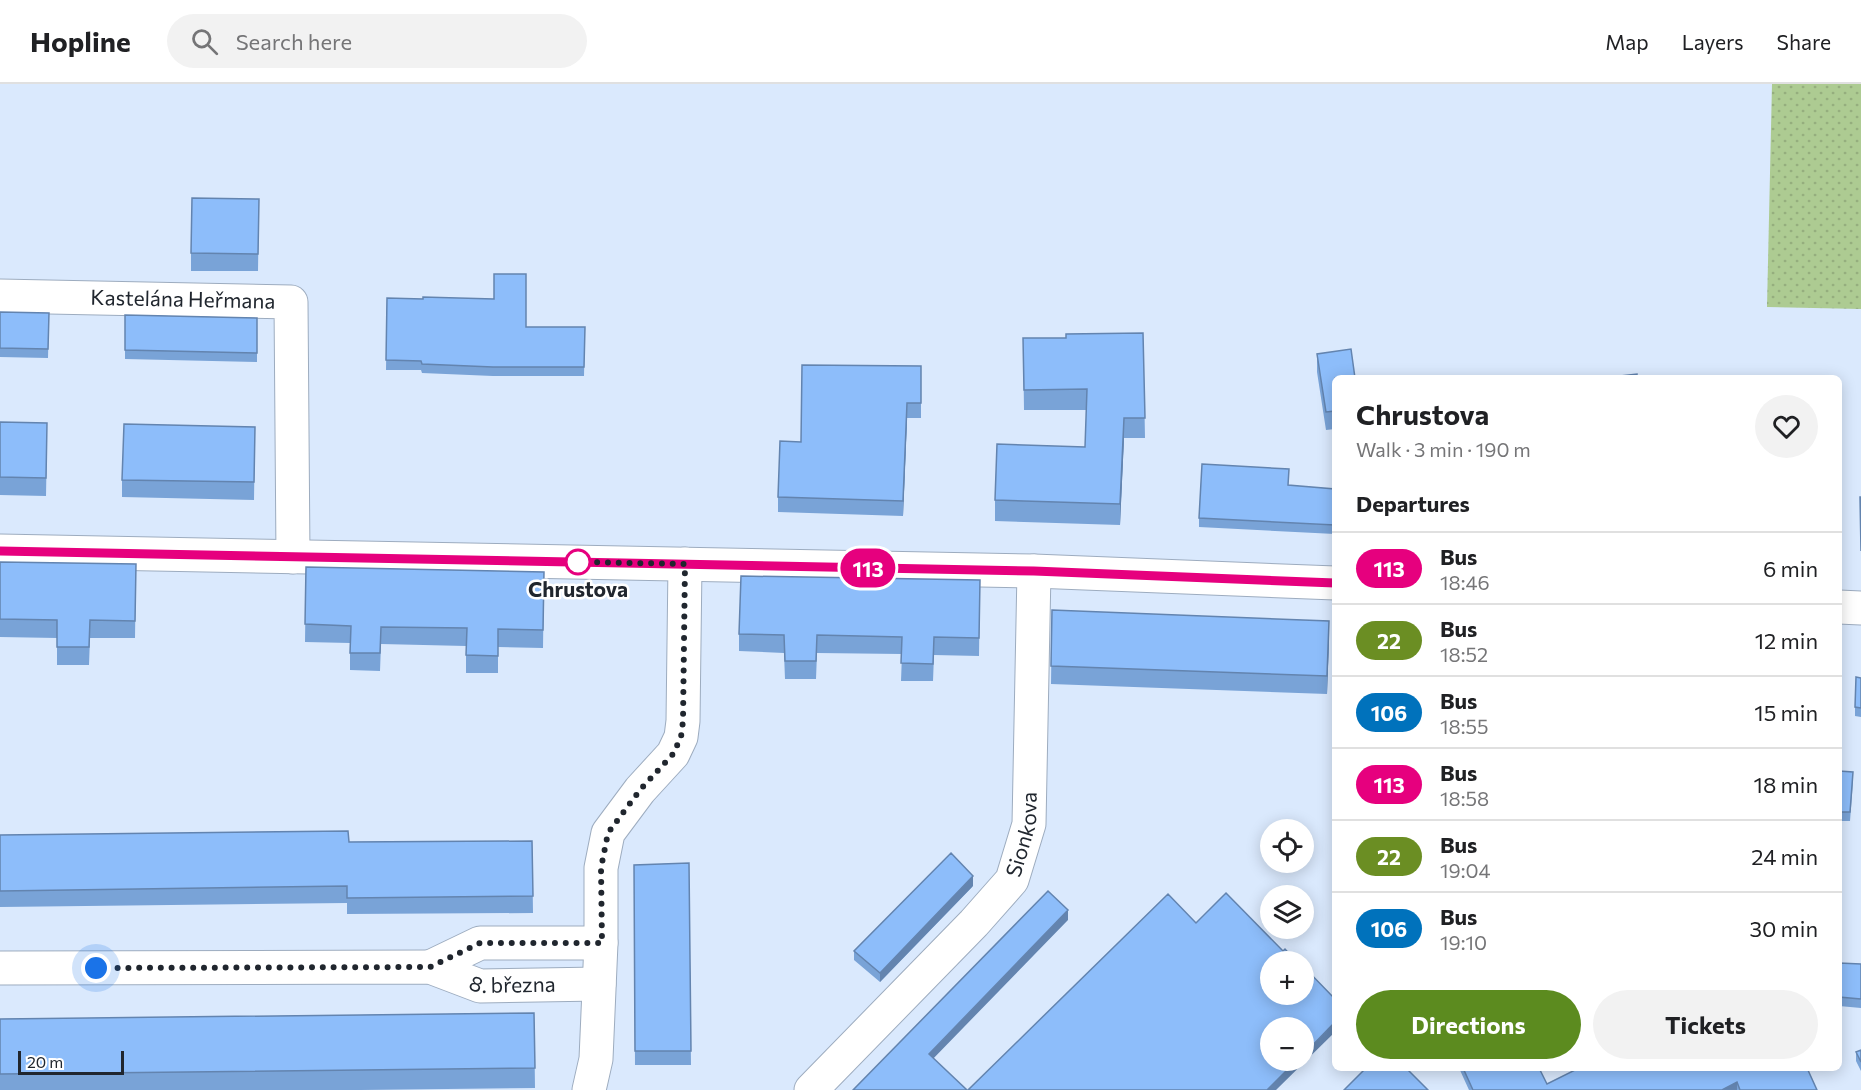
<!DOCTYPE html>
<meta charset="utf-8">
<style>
body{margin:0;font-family:Commissioner,sans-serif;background:#f2f2f2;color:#202124;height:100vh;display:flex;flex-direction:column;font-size:22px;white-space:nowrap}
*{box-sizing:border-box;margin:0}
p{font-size:20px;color:#757577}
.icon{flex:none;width:33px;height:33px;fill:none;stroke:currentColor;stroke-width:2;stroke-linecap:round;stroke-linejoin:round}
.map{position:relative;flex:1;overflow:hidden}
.details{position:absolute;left:1332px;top:291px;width:510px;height:696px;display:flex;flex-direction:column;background:#fff;border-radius:9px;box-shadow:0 3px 15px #0003}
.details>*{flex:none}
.badge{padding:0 12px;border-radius:20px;font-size:21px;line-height:39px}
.tools{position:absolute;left:1260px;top:735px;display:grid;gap:12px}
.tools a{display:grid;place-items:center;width:54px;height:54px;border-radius:50%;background:#fff;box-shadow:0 3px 15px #0003;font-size:30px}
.scale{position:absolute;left:18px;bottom:15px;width:106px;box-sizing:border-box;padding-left:6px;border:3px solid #20262e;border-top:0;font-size:16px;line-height:21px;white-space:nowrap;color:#20262e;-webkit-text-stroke:4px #fff;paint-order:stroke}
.you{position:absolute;width:30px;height:30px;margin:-15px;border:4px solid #fff;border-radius:50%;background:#1a73e8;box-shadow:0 0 0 9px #1a73e833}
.map>.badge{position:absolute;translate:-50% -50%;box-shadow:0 0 0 3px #fff}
h2{padding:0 24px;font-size:22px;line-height:54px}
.round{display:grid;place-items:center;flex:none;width:63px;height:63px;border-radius:32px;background:#f2f2f2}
.summary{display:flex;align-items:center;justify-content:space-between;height:102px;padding:0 24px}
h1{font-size:28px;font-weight:700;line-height:45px}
.button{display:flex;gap:12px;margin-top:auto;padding:12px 24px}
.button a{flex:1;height:69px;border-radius:36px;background:#5c8b1f;color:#fff;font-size:24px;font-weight:700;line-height:69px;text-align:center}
.button a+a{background:#f2f2f2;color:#202124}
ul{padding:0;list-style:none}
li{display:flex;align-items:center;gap:18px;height:72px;padding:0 24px;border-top:2px solid #e0e0e0}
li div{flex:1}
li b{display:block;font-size:22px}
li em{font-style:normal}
li .badge{min-width:66px;font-weight:700;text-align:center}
header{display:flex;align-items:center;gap:36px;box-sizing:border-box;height:84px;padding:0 30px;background:#fff;border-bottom:2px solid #e0e0e0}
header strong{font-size:28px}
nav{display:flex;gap:33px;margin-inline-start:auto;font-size:21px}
.search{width:420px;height:54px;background:#f2f2f2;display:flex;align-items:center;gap:15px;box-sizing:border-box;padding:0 21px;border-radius:33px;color:#757577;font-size:22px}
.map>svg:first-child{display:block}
.grass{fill:url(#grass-dots)}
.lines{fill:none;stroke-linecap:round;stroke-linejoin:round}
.minor-casing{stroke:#9dacbf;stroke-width:35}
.minor{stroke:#fff;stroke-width:33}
.wall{fill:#79a3d7}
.shaded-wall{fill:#6384af}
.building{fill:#8dbdfa;stroke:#6384af;stroke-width:1.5}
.line-casing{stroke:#fff;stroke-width:14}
.line{stroke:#e6007e;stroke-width:9}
.walk{stroke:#20262e;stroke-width:6;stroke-dasharray:0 10.8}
.stop-dot{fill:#fff;stroke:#e6007e;stroke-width:3}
.labels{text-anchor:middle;stroke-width:5;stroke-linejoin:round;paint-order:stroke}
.street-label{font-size:21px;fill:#20262e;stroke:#fff}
.stop-label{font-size:21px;font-weight:bold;fill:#20262e;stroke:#fff}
</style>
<header>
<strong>Hopline</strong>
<div class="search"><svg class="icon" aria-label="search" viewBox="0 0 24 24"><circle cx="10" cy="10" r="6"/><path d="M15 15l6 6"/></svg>Search here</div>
<nav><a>Map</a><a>Layers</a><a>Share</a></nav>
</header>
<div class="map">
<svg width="1861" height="1006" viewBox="0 0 1861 1006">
<defs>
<pattern id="grass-dots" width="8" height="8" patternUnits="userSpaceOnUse" patternTransform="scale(1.5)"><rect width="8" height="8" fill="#adcb92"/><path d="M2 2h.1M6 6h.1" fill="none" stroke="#95ae7e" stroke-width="1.8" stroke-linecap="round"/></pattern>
</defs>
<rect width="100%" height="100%" fill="#dae9fd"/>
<path class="grass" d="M 1772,0 L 1861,0 L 1861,225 L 1767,223 Z"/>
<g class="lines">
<defs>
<g id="minor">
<path id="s1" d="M 0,212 L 291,218 L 293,473"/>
<path d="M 0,467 L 1034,487 L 1335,499"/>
<path d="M 1839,523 L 1861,524"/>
<path d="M 430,883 L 480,859 L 601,859"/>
<path id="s2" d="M 0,884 L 430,883 L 480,902 L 599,900"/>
<path d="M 589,1006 L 596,975 L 601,859 L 601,784 L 608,749 L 640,706 L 673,670 L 681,653 L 683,637 L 685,480"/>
<path id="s3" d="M 811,1006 L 974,839 L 1012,796 L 1029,740 L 1034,487"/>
</g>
</defs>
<use href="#minor" class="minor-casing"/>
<use href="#minor" class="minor"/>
</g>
<path class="wall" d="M 259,115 L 258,187 L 191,187 L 191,169 Z
M 387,214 L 526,243 L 585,243 L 584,292 L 493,292 L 422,289 L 421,286 L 386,286 Z
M 0,228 L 49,229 L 48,274 L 0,273 Z
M 125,231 L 257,234 L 257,278 L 125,275 Z
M 1143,249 L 1145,354 L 1124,354 L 1120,441 L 995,437 L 995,416 L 1085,363 L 1087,326 L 1024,326 L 1023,254 L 1066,254 L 1066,250 Z
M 1317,270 L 1335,294 L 1335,345 L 1326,346 L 1317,288 Z
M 921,282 L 921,334 L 907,334 L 903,432 L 778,428 L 778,413 L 801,358 Z
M 0,338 L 47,356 L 46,412 L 0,411 Z
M 255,343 L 254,416 L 122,413 L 122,396 Z
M 1288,401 L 1335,405 L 1335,450 L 1199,443 L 1199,434 Z
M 0,478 L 136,480 L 135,554 L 90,554 L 89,581 L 57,581 L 57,554 L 0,553 Z
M 306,483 L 544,488 L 543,564 L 498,563 L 498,589 L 466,589 L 466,562 L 381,560 L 380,587 L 350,586 L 350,559 L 305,558 Z
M 980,496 L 979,572 L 934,571 L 933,597 L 901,597 L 902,570 L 817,569 L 816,595 L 785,595 L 784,569 L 739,567 L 739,550 Z
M 1052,526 L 1329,554 L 1327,610 L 1051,600 Z
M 1861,594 L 1861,633 L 1855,632 L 1855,623 Z
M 1839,687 L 1853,697 L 1850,737 L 1839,737 Z
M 0,751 L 349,758 L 532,757 L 533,829 L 347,830 L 347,819 L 0,823 Z
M 689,779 L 691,981 L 635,981 L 634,781 Z
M 973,802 L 880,898 L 854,876 L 854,867 Z
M 1839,879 L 1861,880 L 1861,924 L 1839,922 Z
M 534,929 L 535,1004 L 361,1006 L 0,1006 L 0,935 Z
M 1861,966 L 1861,987 L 1856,977 L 1856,968 Z
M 1459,984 L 1539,984 L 1547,1000 L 1579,984 L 1817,1006 L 1469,1006 Z"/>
<path class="shaded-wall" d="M 907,319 L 907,334 L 903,432 L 903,417 Z
M 1124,334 L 1124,354 L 1120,441 L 1120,420 Z
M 1329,537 L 1329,554 L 1327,610 L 1327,592 Z
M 973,792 L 973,802 L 880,898 L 880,889 Z
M 1068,826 L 1068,836 L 929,979 L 929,970 Z
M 1335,938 L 1335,948 L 1276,1006 L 1267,1006 L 1297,976 L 1304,976 L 1304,970 Z
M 1737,998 L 1737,1006 L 1722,1006 Z"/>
<path class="building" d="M 192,114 L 259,115 L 258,170 L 191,169 Z
M 494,190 L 526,190 L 526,243 L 585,243 L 584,283 L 493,283 L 422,280 L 421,277 L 386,276 L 387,214 L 423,215 L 423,213 L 494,215 Z
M 0,228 L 49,229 L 48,265 L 0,264 Z
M 125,231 L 257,234 L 257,269 L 125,266 Z
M 1143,249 L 1145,334 L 1124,334 L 1120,420 L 995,416 L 997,360 L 1085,363 L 1087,305 L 1024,306 L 1023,254 L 1066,254 L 1066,250 Z
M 1351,265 L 1355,294 L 1335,294 L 1335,327 L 1326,328 L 1317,270 Z
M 802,281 L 921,282 L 921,319 L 907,319 L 903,417 L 778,413 L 780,357 L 801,358 Z
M 1637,290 L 1637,294 L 1602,294 Z
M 0,338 L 47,339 L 46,394 L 0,393 Z
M 124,340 L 255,343 L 254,398 L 122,396 Z
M 1202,380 L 1289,385 L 1288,401 L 1335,405 L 1335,441 L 1199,434 Z
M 1860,413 L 1861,413 L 1861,467 Z
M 0,478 L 136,480 L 135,537 L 90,536 L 89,563 L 57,563 L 57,536 L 0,535 Z
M 306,483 L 544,488 L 543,546 L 498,545 L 498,572 L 466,571 L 467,544 L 381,543 L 380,569 L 350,569 L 351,542 L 305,540 Z
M 741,492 L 980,496 L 979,554 L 934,553 L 933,580 L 901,579 L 902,553 L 817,551 L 816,577 L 785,577 L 784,551 L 739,550 Z
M 1052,526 L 1329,537 L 1327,592 L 1051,582 Z
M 1856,593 L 1861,594 L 1861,624 L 1855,623 Z
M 1839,687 L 1853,688 L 1850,728 L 1839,728 Z
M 348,747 L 349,758 L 532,757 L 533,812 L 347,814 L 347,802 L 0,807 L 0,751 Z
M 951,769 L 973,792 L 880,889 L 854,867 Z
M 689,779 L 691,967 L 635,967 L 634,781 Z
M 1048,807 L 1068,826 L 929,970 L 967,1006 L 853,1006 Z
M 1226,809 L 1283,867 L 1285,865 L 1297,878 L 1270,878 L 1270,910 L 1304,910 L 1304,883 L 1335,915 L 1335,938 L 1304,970 L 1304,944 L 1270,944 L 1270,976 L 1297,976 L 1267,1006 L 968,1006 L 1168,810 L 1196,839 Z
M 1839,879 L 1861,880 L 1861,915 L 1839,913 Z
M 534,929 L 535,984 L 0,990 L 0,935 Z
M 1861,966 L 1861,978 L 1856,968 Z
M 1366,984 L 1406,984 L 1428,1006 L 1344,1006 Z
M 1463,984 L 1539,984 L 1547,1000 L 1579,984 L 1807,984 L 1817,1006 L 1740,1006 L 1737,998 L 1722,1006 L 1473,1006 Z"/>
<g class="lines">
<defs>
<path id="line" d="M 0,467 L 1034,487 L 1335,499"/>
</defs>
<use href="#line" class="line-casing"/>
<use href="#line" class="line"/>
<path class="walk" d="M 96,884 L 430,883 L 480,859 L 602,859 L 601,784 L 608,749 L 640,706 L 673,670 L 681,653 L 683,637 L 685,480 L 578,478"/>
</g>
<circle class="stop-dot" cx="578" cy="478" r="12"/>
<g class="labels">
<g class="street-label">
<text dy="7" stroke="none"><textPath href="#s1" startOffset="183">Kastelána Heřmana</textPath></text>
<text dy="7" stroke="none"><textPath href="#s3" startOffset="338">Sionkova</textPath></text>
<text dy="7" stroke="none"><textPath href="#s2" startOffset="516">8. března</textPath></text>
</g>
<g class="stop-label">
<text x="578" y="513">Chrustova</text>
</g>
</g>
</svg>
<div class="tools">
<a><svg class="icon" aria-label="locate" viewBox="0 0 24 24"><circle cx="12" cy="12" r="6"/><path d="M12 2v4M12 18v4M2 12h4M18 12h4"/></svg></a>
<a><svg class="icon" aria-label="layers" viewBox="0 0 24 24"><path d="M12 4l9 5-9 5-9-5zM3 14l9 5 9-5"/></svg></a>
<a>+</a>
<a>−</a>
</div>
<div class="scale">20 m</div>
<div class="you" style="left:96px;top:884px"></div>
<b class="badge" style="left:868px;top:484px;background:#e6007e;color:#fff">113</b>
<section class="details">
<div class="summary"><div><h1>Chrustova</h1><p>Walk · 3 min · 190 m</p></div><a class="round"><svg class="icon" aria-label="heart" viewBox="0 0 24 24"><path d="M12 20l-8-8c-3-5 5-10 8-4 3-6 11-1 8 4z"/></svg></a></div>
<h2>Departures</h2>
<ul>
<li><span class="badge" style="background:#e6007e;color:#fff">113</span><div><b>Bus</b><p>18:46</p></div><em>6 min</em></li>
<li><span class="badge" style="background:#6b8e23;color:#fff">22</span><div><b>Bus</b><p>18:52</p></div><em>12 min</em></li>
<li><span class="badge" style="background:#0072bc;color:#fff">106</span><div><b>Bus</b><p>18:55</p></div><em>15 min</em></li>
<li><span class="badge" style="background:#e6007e;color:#fff">113</span><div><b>Bus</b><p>18:58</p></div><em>18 min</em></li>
<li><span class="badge" style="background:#6b8e23;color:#fff">22</span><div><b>Bus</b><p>19:04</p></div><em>24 min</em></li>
<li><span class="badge" style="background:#0072bc;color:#fff">106</span><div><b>Bus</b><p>19:10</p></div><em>30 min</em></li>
</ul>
<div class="button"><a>Directions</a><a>Tickets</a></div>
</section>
</div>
